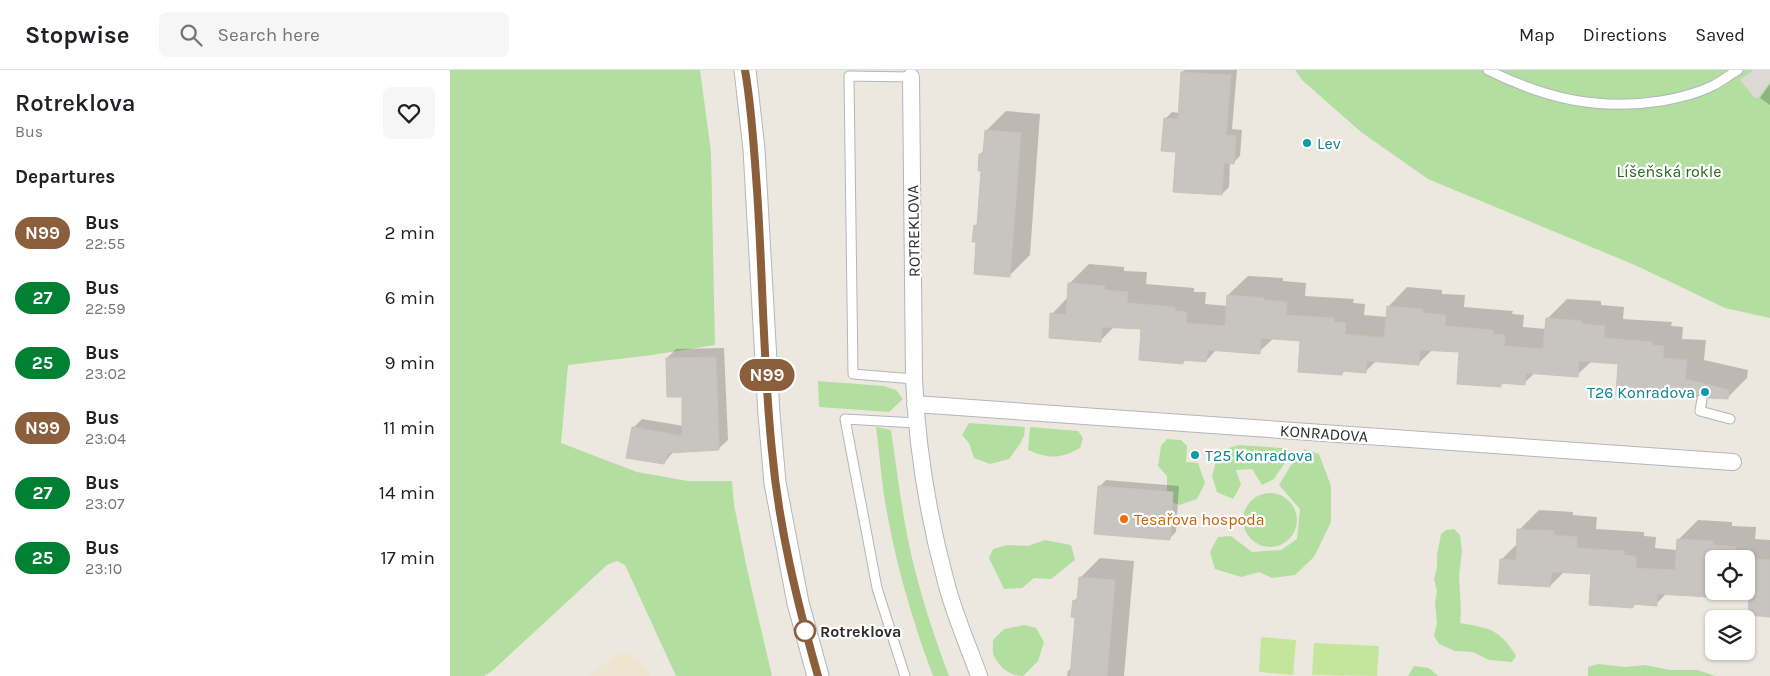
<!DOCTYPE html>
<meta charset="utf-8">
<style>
body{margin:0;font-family:Karla,sans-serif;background:#f6f6f6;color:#202124;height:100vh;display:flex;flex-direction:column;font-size:19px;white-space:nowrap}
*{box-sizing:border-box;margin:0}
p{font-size:16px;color:#757577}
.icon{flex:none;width:28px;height:28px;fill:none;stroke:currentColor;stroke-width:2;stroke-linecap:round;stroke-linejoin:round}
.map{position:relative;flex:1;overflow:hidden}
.side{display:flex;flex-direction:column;background:#fff;width:450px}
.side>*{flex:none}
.badge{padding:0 10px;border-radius:16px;font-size:18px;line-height:32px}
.fabs{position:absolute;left:1255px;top:480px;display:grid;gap:10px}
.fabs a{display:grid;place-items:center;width:50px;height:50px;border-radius:8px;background:#fff;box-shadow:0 1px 4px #0004;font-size:25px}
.map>.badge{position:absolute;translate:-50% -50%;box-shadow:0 0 0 2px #fff}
h2{padding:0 15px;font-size:19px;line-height:45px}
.round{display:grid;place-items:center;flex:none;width:52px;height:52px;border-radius:8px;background:#f6f6f6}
.headline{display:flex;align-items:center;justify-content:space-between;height:85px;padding:0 15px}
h1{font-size:24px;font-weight:600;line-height:38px}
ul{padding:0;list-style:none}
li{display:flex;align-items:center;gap:15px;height:65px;padding:0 15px}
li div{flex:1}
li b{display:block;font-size:19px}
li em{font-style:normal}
li .badge{min-width:55px;font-weight:700;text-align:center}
header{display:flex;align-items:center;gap:30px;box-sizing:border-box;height:70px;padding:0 25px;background:#fff;border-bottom:1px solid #e0e0e0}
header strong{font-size:24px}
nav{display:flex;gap:28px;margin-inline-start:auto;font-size:18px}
.search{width:350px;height:45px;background:#f6f6f6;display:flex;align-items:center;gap:12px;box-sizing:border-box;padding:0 18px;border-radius:8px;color:#757577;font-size:19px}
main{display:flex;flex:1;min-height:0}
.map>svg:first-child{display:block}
.education{fill:#ede5d0}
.green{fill:#b2dfa0}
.pitch{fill:#c3e69c}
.plaza{fill:#dddad6}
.shadow{fill:#0003}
.building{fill:#c8c4bf;stroke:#c8c3b9}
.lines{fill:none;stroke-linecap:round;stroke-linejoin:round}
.service-casing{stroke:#b3b5be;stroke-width:11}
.minor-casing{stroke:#b3b5be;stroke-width:18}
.tertiary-casing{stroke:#b3b5be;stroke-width:23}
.service{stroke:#fff;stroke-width:9}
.minor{stroke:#fff;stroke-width:16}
.tertiary{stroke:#fff;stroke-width:21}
.line-casing{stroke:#fff;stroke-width:11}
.line{stroke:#8b5e3c;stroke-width:8}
.culture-dot{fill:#0f9aa8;stroke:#fff;stroke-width:2}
.food-dot{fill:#e8710a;stroke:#fff;stroke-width:2}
.stop-dot{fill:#fff;stroke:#8b5e3c;stroke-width:2.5}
.labels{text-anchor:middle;stroke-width:4.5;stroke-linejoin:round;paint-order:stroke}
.culture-label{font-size:16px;fill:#0d838f;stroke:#fff;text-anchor:start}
.park-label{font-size:16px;fill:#2a661f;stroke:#fff}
.street-label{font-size:16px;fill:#2c2c2c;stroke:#fff}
.food-label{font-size:16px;fill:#c56008;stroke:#fff;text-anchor:start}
.stop-label{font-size:16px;font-weight:bold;fill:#2c2c2c;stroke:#fff;text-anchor:start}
</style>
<header>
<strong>Stopwise</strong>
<div class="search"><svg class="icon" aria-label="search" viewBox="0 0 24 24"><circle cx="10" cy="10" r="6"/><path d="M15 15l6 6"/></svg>Search here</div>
<nav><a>Map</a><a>Directions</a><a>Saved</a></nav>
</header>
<main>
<section class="side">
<div class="headline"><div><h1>Rotreklova</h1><p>Bus</p></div><a class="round"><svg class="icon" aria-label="heart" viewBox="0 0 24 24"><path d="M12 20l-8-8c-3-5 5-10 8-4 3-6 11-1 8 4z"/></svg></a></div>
<h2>Departures</h2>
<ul>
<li><span class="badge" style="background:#8b5e3c;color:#fff">N99</span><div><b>Bus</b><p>22:55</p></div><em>2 min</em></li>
<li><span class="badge" style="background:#008033;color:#fff">27</span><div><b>Bus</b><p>22:59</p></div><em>6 min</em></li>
<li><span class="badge" style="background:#008033;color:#fff">25</span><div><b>Bus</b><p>23:02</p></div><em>9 min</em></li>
<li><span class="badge" style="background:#8b5e3c;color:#fff">N99</span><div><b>Bus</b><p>23:04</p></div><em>11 min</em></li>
<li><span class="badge" style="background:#008033;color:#fff">27</span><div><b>Bus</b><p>23:07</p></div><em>14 min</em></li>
<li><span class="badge" style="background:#008033;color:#fff">25</span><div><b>Bus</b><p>23:10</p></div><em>17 min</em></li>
</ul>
</section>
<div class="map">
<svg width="1320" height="606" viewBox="0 0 1320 606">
<rect width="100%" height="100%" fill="#ede8df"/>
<path class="education" d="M 179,584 L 191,591 L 201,606 L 140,606 L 165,585 Z"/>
<path class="green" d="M 0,0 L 250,0 L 261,82 L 265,275 L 202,285 L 118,295 L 111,373 L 187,402 L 238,411 L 282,411 L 284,435 L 297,499 L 322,606 L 226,606 L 175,495 L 167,491 L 157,495 L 42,601 L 34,606 L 0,606 Z
M 845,0 L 1320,0 L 1320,248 L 1275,238 L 1187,196 L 978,109 L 911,62 L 852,10 Z
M 368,311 L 434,316 L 446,320 L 453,329 L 439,342 L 369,337 Z
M 519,353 L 575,357 L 574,366 L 570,374 L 559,389 L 540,394 L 524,388 L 519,373 L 512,365 Z
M 426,357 L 441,360 C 448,407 453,454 465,500 C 474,536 486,571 499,606 L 483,606 C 464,555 448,502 438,448 C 432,419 430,388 426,357 Z
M 580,357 L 628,361 L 633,368 L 630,378 C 610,389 599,389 578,380 Z
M 717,369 L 731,370 L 737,376 L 736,392 L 748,393 L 755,413 L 747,429 L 729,435 L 722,432 L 723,422 L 717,422 L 717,406 L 708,396 L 711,376 Z
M 789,375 L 832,378 L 842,382 L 824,409 L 812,415 L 802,399 L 786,400 L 791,415 L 783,429 L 767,422 L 762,406 L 769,381 Z
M 854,379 L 869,384 L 881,416 L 881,452 L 864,487 L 845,505 L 822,508 L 809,502 L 791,507 L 765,499 L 760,482 L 768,467 L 781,466 L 802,482 L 831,480 L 847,469 L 850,439 L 829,415 L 841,395 Z
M793 450a27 27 0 1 1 54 0a27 27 0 1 1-54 0Z
M 1004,459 L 1010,465 L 1012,482 L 1009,506 L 1011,540 L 1010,553 C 1039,558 1050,559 1066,586 L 1062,592 L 1039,590 L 1023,582 L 1005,581 L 989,574 L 984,566 L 987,553 L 985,533 L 987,521 L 984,509 L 987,497 L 987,485 L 991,464 L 996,460 Z
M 595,470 L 621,475 L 625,490 L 601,509 L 584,508 L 572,518 L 554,519 L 539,488 L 543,479 L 557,475 L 578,476 Z
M 574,555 L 586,558 L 594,572 L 588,591 L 573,606 C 560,606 550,598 544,586 C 542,582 543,575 543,570 L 554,559 Z
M 1148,594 L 1175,597 L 1195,595 L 1220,600 L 1248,600 L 1265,606 L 1138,606 L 1138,597 Z
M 964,596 L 979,598 L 988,606 L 958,606 Z"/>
<path class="pitch" d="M 811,567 L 846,570 L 843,605 L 809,602 Z
M 864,573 L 929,576 L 927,606 L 862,605 Z"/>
<path class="plaza" d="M 1303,0 L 1320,0 L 1320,12 L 1308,28 L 1304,27 L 1290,10 Z"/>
<path class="shadow" d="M 735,0 L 787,0 L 782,59 L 792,60 L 790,86 L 784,92 L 780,92 L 779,117 L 772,124 L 727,81 L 715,49 L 722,42 L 730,43 L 732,2 Z
M 1320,14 L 1320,35 L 1310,28 Z
M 556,41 L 590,44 L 580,185 L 560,205 L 528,171 L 525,156 L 529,152 L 533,100 L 530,84 L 534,80 L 536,61 Z
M 639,194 L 674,197 L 674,201 L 697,202 L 696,214 L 744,218 L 744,222 L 756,222 L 755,234 L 778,236 L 778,225 L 798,206 L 833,208 L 833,211 L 856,213 L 855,226 L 904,229 L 903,233 L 915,234 L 914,245 L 937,247 L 938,237 L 957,217 L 992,220 L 992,224 L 1015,225 L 1014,237 L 1063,241 L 1062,244 L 1074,245 L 1073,257 L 1096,259 L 1097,249 L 1117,229 L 1151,231 L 1151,235 L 1174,237 L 1173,249 L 1222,252 L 1221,256 L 1233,257 L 1232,269 L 1256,270 L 1254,290 L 1298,300 L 1297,308 L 1277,328 L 1253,321 L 1214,323 L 1210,327 L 1170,293 L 1142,291 L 1127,305 L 1086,302 L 1074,313 L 1054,312 L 1051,315 L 1010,281 L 983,279 L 968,294 L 926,291 L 915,302 L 895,300 L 892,304 L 851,270 L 824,268 L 809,282 L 767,279 L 756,291 L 736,289 L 733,293 L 692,258 L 665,256 L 650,271 L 602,244 L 618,227 L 619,214 Z
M 274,278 L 278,370 L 268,379 L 224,381 L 214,393 L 183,358 L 192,349 L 234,356 L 233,325 L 217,288 L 226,279 Z
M 656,410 L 729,416 L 726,462 L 719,469 L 649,417 Z
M 1089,440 L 1123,442 L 1123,445 L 1147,447 L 1146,459 L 1194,462 L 1194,466 L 1206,467 L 1205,478 L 1227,480 L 1228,470 L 1248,450 L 1282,452 L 1282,456 L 1306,457 L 1305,469 L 1320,470 L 1320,545 L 1301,513 L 1296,512 L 1296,489 L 1264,489 L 1264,521 L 1259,526 L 1217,523 L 1206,534 L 1186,533 L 1183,537 L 1142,503 L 1115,501 L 1100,516 L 1051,490 L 1068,473 L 1069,460 Z
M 650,488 L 684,491 L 674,606 L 617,606 L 618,601 L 622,597 L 626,546 L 624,531 L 628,527 L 630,508 Z"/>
<path class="building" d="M 731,2 L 781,5 L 776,65 L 786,66 L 784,94 L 774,93 L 772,125 L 723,122 L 726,82 L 711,81 L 714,48 L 728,49 Z
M 535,60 L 571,63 L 560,207 L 524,204 L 526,172 L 522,172 L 524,155 L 527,156 L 531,101 L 528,101 L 529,84 L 533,84 Z
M 618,213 L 655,216 L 654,220 L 678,222 L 677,233 L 725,237 L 725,241 L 737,242 L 736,253 L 775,256 L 777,225 L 814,228 L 814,230 L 837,232 L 836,245 L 884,248 L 884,252 L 896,253 L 895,264 L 934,268 L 937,236 L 973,239 L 973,243 L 996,245 L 995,256 L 1043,260 L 1043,264 L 1055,265 L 1054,276 L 1093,279 L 1096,248 L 1132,251 L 1132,254 L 1155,256 L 1154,268 L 1203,272 L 1202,275 L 1214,276 L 1213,288 L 1237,290 L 1235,309 L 1279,320 L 1278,329 L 1258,328 L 1253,323 L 1249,323 L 1246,327 L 1210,324 L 1210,328 L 1166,325 L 1168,294 L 1129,291 L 1128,307 L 1076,303 L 1075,315 L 1051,313 L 1051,317 L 1007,314 L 1009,282 L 970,280 L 969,295 L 917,291 L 916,303 L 892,301 L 892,305 L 848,302 L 850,271 L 811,268 L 810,284 L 758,280 L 756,292 L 733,290 L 733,294 L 689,290 L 691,259 L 652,257 L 651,272 L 599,268 L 600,243 L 616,245 Z
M 266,287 L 269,380 L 218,383 L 214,394 L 176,388 L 182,357 L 232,366 L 232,327 L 217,327 L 216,288 Z
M 648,416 L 723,422 L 720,470 L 644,464 Z
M 1067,459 L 1104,461 L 1104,465 L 1127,467 L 1127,478 L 1175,481 L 1174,485 L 1186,486 L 1186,498 L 1225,500 L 1227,469 L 1263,471 L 1263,475 L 1286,477 L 1286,488 L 1293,489 L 1264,489 L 1264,512 L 1261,512 L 1260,527 L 1207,524 L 1207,536 L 1183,534 L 1183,538 L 1139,535 L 1141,504 L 1102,502 L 1100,517 L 1048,514 L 1050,489 L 1066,490 Z
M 1296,489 L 1320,490 L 1320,547 L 1298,545 L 1300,514 L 1296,514 Z
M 629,507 L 665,510 L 657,606 L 620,606 L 625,548 L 621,547 L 623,530 L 627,531 Z"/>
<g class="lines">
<defs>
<path id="service" d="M 1038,0 C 1094,28 1148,41 1211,31 C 1228,28 1246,24 1262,16 C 1271,12 1279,5 1288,0
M 461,7 L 399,6 L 403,304 L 464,309
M 1252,329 L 1250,341 L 1280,349
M 455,606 L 427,518 L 395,349 L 466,353"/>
<path id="minor" d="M 461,7 L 464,309 C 467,377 478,446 496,512 C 504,544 518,575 529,606
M 465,334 L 1283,392"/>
<path id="tertiary" d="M 295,0 L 304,79 L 319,344 L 325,413 L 348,533 L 368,606"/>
</defs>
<use href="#service" class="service-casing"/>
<use href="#minor" class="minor-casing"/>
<use href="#tertiary" class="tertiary-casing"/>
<use href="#service" class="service"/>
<use href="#minor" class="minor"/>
<use href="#tertiary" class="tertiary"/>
</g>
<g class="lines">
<defs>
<path id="line" d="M 295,0 C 302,40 304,80 307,120 C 313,207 313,294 322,381 C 329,458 347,532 368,606"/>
</defs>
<use href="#line" class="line-casing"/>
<use href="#line" class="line"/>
</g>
<g class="culture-dot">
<circle cx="857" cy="73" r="5"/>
<circle cx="1255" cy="322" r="5"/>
<circle cx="745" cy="385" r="5"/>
</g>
<circle class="food-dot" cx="674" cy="449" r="5"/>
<circle class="stop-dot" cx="355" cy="561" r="10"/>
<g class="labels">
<g class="culture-label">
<text x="867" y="79">Lev</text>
<text x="1245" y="328" text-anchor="end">T26 Konradova</text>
<text x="755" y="391">T25 Konradova</text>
</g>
<g class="park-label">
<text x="1219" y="107">Líšeňská rokle</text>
</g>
<g class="street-label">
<text transform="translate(463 161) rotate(-91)" y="6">ROTREKLOVA</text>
<text transform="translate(874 363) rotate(4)" y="6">KONRADOVA</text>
</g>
<g class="food-label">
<text x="684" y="455">Tesařova hospoda</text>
</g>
<g class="stop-label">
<text x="370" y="567">Rotreklova</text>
</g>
</g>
</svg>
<div class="fabs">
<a><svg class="icon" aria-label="locate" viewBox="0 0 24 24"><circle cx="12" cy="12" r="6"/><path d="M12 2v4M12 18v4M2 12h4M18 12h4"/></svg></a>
<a><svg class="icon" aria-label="layers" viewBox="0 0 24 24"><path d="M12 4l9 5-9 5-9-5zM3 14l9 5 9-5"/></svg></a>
</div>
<b class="badge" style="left:317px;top:305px;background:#8b5e3c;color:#fff">N99</b>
</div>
</main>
